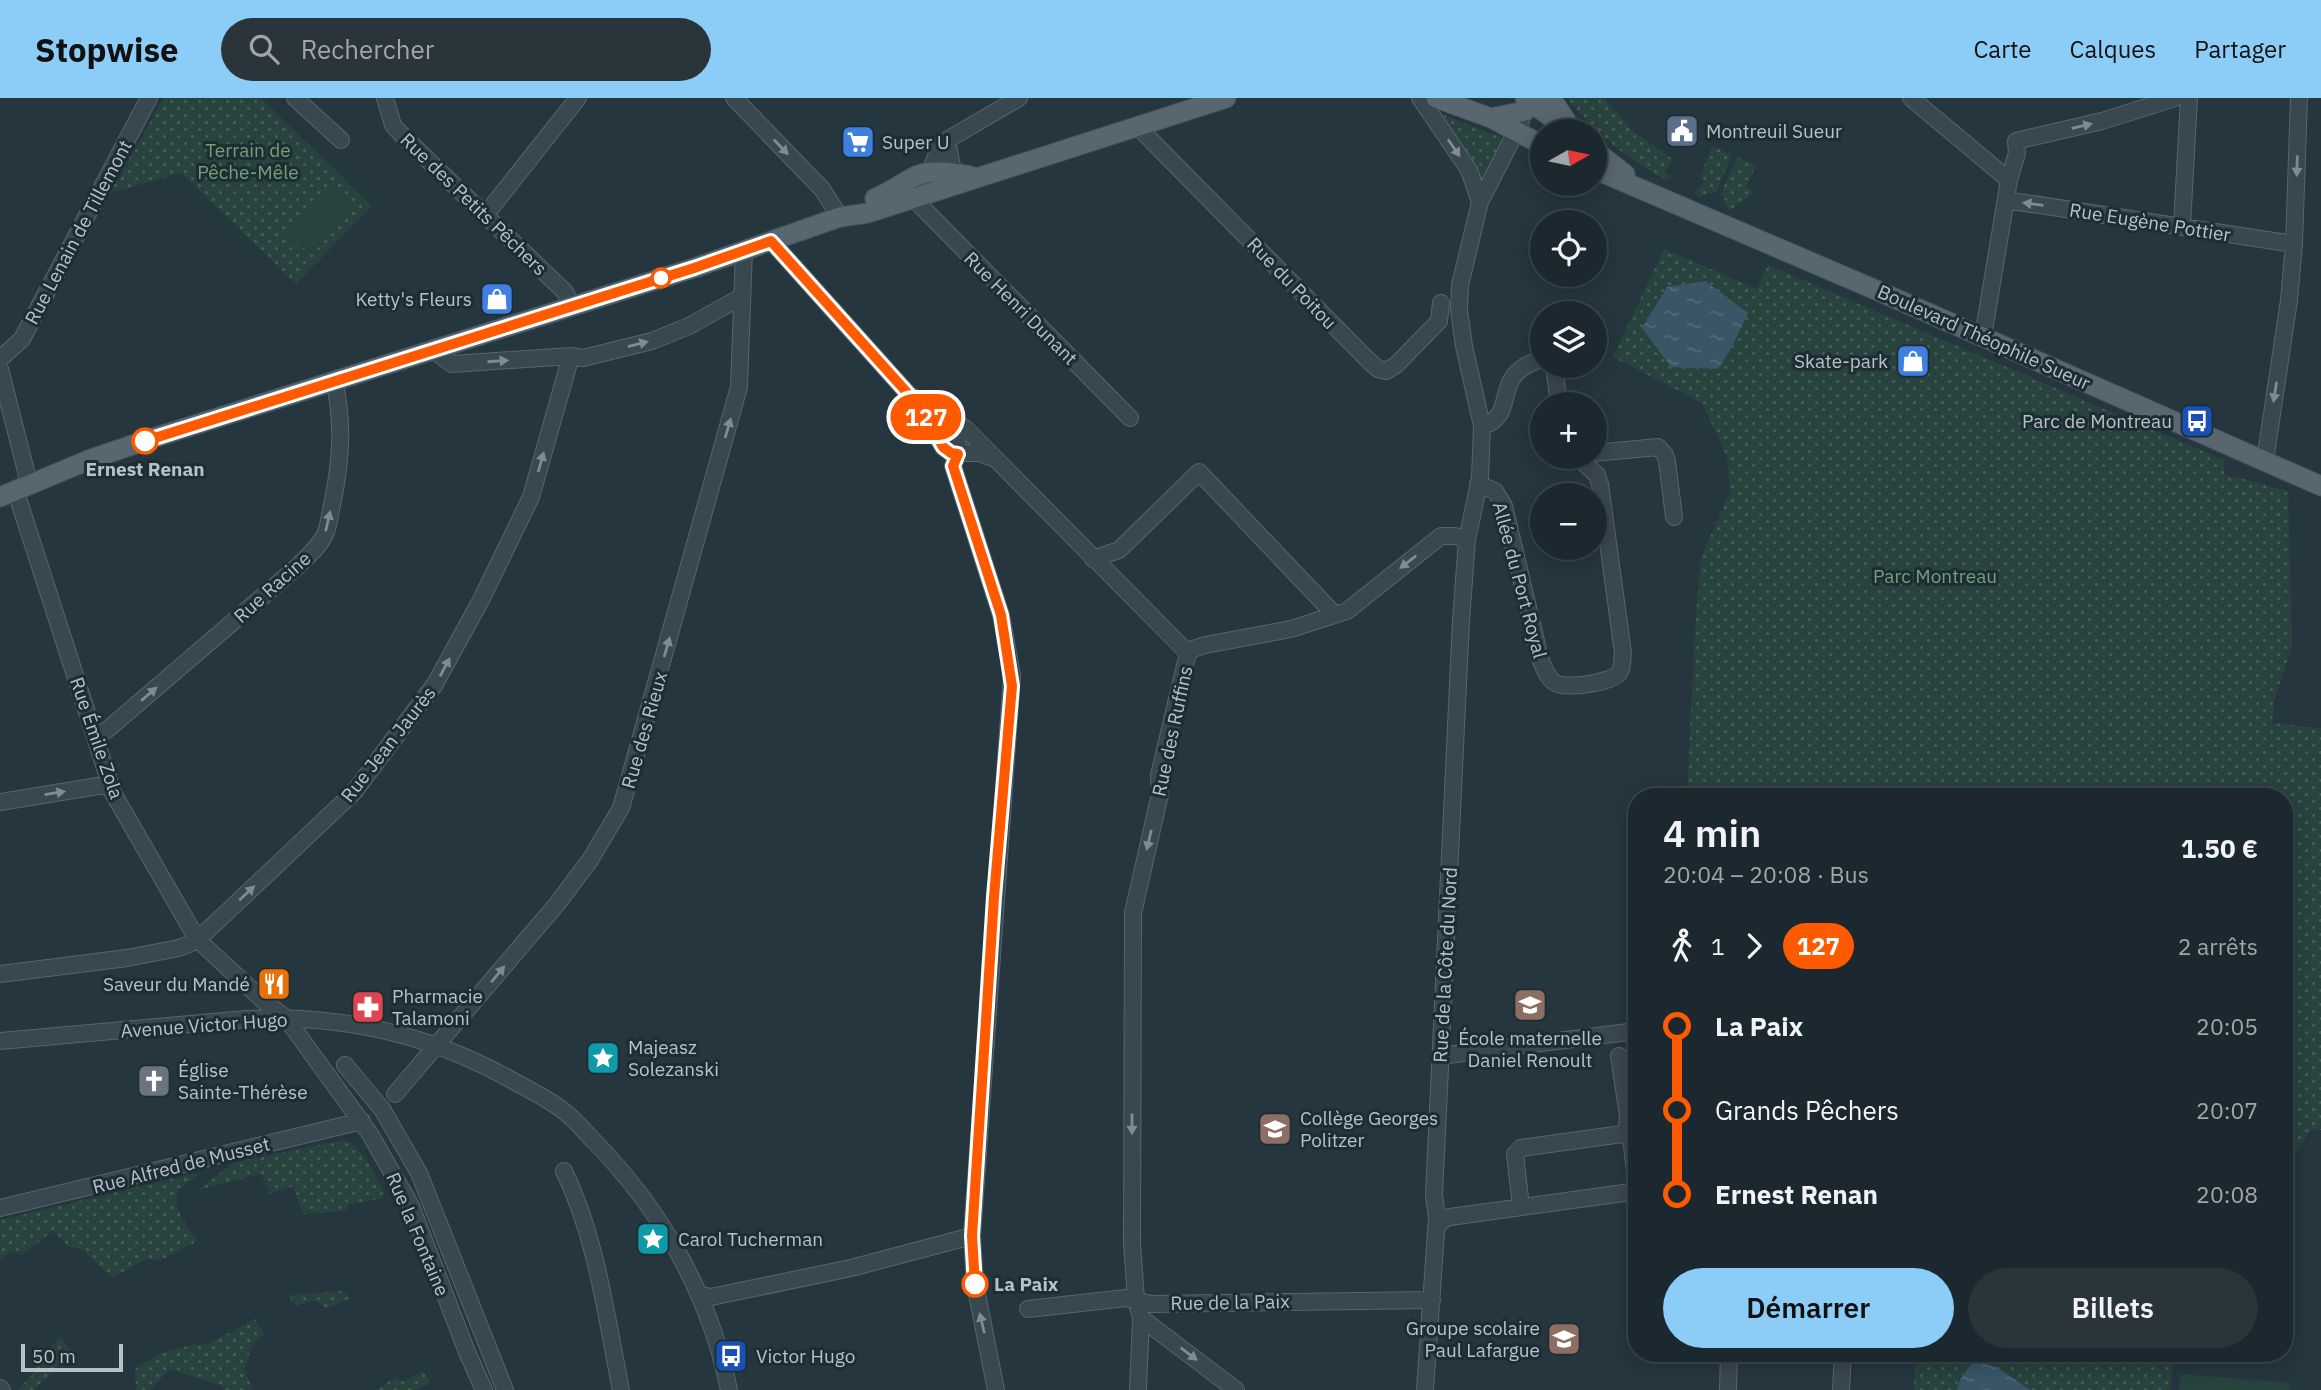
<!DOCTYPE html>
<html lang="fr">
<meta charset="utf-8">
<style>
body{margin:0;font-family:"IBM Plex Sans",sans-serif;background:#29343b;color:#f1f3f6;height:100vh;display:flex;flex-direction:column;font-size:26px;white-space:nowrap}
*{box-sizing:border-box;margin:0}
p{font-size:23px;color:#a0a6aa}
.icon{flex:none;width:38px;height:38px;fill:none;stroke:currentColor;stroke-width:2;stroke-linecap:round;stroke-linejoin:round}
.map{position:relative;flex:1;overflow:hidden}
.drawer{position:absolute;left:1628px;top:690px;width:665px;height:574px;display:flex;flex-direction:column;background:#1c282f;border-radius:28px;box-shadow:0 4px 18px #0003,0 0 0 2px #3a444b}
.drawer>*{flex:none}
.badge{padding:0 14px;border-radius:23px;font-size:24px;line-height:46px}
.needle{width:46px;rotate:81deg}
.fabs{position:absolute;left:1530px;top:21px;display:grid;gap:14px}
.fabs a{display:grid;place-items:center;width:77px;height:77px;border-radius:50%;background:#1c282f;box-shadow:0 4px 18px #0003,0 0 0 2px #3a444b;font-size:35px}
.scale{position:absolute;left:21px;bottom:18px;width:102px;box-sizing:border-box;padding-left:7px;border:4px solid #b5c2ca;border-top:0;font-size:19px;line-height:24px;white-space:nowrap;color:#b5c2ca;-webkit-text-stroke:5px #1e2c34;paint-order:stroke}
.map>.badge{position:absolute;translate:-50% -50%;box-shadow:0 0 0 4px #fff}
.legs{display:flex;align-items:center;gap:10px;height:77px;padding:0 35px;font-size:23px}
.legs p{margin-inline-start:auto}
.headline{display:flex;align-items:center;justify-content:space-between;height:119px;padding:0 35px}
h1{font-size:38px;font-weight:600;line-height:52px}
.primary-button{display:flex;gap:14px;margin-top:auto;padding:14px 35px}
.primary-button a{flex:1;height:80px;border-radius:42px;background:#8ccdf8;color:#111;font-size:28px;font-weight:600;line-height:80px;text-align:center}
.primary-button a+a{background:#29343b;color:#f1f3f6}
ul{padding:0 35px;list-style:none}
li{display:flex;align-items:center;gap:24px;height:84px;font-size:26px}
li i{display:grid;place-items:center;width:10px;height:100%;margin:0 9px;background:currentColor}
li i::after{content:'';width:18px;height:18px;margin:-9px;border:5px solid;border-radius:50%;background:#1c282f}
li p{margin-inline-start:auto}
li:first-child i{background:linear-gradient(#0000 50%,currentColor 0)}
li:last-child i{background:linear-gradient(currentColor 50%,#0000 0)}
header{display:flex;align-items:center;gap:42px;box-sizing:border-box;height:98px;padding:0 35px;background:#8ccdf8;color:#111}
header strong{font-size:33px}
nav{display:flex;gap:38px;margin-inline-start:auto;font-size:24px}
.search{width:490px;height:63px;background:#29343b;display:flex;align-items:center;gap:18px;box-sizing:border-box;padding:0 24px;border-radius:38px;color:#a0a6aa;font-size:26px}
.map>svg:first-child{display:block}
.green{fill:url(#green-dots)}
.pitch{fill:#28423e}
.water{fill:url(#water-ripples)}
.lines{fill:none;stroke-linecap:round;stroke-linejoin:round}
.minor-casing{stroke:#57656d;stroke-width:18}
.major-casing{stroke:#45535b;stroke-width:21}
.minor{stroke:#39474f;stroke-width:16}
.major{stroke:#57666f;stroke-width:19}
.oneway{fill:#7d8b93}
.line-1-casing{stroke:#fff;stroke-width:16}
.line-1{stroke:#ff5a00;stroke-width:10}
.stop-1-dot{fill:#fff;stroke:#ff5a00;stroke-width:3.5}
.labels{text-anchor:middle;stroke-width:6;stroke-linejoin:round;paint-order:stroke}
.poi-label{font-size:19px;fill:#b5c2ca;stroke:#1e2c34;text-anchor:start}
.park-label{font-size:19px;fill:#73a074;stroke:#1e2c34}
.street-label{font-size:19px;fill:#b5c2ca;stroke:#1e2c34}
.stop-label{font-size:19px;font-weight:bold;fill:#b5c2ca;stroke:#1e2c34}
</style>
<header>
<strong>Stopwise</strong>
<div class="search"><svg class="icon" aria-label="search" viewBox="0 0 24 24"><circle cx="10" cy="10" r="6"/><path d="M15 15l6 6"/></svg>Rechercher</div>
<nav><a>Carte</a><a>Calques</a><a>Partager</a></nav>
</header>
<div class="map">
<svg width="2321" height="1292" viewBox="0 0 2321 1292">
<defs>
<pattern id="green-dots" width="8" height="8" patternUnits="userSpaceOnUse" patternTransform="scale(1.75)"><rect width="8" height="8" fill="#28423e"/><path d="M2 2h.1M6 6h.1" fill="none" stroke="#455c59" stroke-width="1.8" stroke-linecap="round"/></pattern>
<pattern id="water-ripples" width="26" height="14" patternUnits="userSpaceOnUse" patternTransform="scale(1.75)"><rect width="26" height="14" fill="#395566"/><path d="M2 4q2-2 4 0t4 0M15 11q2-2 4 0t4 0" fill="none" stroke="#536c7b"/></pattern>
</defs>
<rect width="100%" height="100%" fill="#25363f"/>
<path class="green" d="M 164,0 L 261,0 L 372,108 L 296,186 L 181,75 L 109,96 Z
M 1567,0 L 1604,0 L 1633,33 L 1673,61 L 1665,74 L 1673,79 L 1666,82 C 1627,60 1595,36 1567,0 Z
M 1436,14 L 1506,41 L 1481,89 Z
M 1712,48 L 1732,57 L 1716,95 L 1708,95 L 1700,99 L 1694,96 L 1705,83 L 1696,75 L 1701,76 Z
M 1737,59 L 1756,67 L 1746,90 L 1755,94 L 1731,112 L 1727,110 L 1725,102 L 1720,97 Z
M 1664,151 L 1757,191 L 1768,167 L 2224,362 L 2224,376 L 2288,393 L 2292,548 L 2274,604 L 2272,625 L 2321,630 L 2321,1032 L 2312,1031 L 2284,1071 L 2284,698 L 1687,698 L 1695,529 L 1701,459 L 1730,394 L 1727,359 L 1702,305 L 1613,259 Z
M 344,1042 C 365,1050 374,1077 384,1095 L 381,1101 L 349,1106 L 346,1113 L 303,1116 L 293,1088 L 270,1096 L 261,1076 L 198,1092 L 235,1064 Z
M 196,1075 L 197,1078 C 192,1082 182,1087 179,1092 C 169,1108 190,1131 198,1143 L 159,1163 L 146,1161 L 112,1180 L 83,1152 L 68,1148 L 53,1133 L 22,1157 L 11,1154 L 0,1163 L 0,1122 Z
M 342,1193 L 351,1200 L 327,1210 L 314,1203 L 296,1207 L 291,1202 L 290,1197 Z
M 255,1221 L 264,1236 L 252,1248 L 244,1271 L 253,1292 L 224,1292 L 223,1288 L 170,1271 L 150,1292 L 136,1292 L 135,1271 L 160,1255 L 195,1246 L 198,1247 L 208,1246 Z
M 61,1238 L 71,1253 L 35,1292 L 18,1292 L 32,1277 L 38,1262 Z
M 1916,1255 L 2174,1255 L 2170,1292 L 1914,1292 Z
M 423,1273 L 430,1283 L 427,1287 L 413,1292 L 376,1292 L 396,1279 L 399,1283 L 405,1283 Z"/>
<path class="pitch" d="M 333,87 L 356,109 L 311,157 L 287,135 Z
M 2181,1276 L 2290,1285 L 2289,1292 L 2179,1292 Z"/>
<path class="water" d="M 1705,183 L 1748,215 L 1731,251 L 1718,271 L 1671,269 L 1642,230 L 1667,189 Z
M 1973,1263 L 1996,1269 L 2030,1292 L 1957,1292 L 1960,1282 Z"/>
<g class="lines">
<defs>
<path id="minor" d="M 295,0 L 341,42
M 385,0 L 393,27 L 402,37 L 565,194 L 572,207
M 734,0 L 822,91 L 840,119
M 1420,0 L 1469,72 L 1480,104
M 1911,0 L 2009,82
M 1137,28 L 1368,262 L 1378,271 L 1386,273 L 1396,267 L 1439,223 L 1441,205
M 947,42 L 953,74
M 930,74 L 939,50 L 947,42 L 1019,0
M 912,99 L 1130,320
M 2006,102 L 2294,146
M 486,116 L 578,0
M 2182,128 L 2189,0
M 771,143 L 920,309 L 943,349 L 951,355 L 980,355 L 993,360
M 1983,239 L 2009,82 L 2017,55 L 2016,43 L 2102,23 L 2175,0
M 438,250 L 441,258 L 452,266 L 571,258 L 583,260 L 652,243 L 689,228 L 741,199
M 0,261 L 22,241 L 149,0
M 1554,268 L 1559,306
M 0,271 L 29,385
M 908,296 L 966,331 L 1188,555
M 944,316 C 957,333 962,347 953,368 L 1001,517 L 1012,577 L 972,1138 L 975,1186 L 996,1292
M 1482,328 C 1521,317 1487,277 1542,261
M 1594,355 L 1658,349 L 1665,357 L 1667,363 L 1674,419
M 2265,363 L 2289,202 L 2294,146 L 2299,0
M 1478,386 L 1495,393 L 1504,408 L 1540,560 C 1543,568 1547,579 1554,584 C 1564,592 1609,585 1618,576 C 1623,571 1622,562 1623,555 L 1600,386 L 1597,377 L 1577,359
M 15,391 L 113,695 L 197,841 L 266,905 L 286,920 L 370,1036 L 411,1108 L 467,1254 L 484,1292
M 1093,461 L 1119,452 L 1199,374 L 1335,517
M 95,638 L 107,632 L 298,468 C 308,458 321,447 326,434 C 329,426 330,416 332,407 C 341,364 344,325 334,282
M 0,704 L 110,686
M 0,876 L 127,860 L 179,850 L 189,846 L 208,832 L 354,694 L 435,586 L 481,502 L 531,399 L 571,258
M 0,943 L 246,921 C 341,916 433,937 515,984 C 532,993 550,1002 565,1014 C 576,1023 585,1034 595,1044 C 662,1113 710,1197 729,1292
M 1440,958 L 1636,933
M 1619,958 L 1628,1018 L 1626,1038
M 345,967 L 382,1011 L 419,1075 L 505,1292
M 395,996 L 557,806 L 590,762 L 621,710 L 739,289 L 744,152
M 564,1073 C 597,1141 606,1218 621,1292
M 1521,1109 L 1515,1056 L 1521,1050 L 1622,1036 L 1631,1040 L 1636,1081
M 0,1110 L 362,1023
M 1437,1129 L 1445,1120 L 1450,1119 L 1631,1094 L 1636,1088
M 701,1197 L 711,1199 L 851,1170 L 972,1138
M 1028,1211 L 1126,1200 L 1151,1206 L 1432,1202
M 0,1290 L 2,1292
M 1138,1292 L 1141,1220
M 1236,1292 L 1141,1220 L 1136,1202 L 1132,1145 L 1133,815 L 1160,696 L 1159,677 L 1188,555 L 1193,551 L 1205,547 L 1291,531 L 1347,513 L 1441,438 L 1455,438 L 1467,442
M 1425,1292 L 1437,1120 L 1434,1097 L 1461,522 L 1467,442 L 1480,380 L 1482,328 L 1464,248 L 1459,212 L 1460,187 L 1480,104 L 1521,24
M 1728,1292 L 1729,1255
M 1841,1292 L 1843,1255"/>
<path id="major" d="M 1436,0 L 1491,20 L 1542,47
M 1525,0 L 1570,33
M 1551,0 L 1569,27
M 1491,20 L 1525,13 L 1529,0
M 1594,52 L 1625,76
M 1594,71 L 1876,192 L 2321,388
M 875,100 C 888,95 898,88 910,81 C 928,70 951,74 971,78
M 0,399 L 91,361 L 153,340 L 694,170 L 840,119 L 868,115 L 1226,0"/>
</defs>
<use href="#minor" class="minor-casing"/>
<use href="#major" class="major-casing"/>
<use href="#minor" class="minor"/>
<use href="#major" class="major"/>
</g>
<defs><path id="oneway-solid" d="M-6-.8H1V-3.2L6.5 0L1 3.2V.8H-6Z" transform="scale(1.75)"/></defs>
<g class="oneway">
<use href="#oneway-solid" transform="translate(2082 28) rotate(-13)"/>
<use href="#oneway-solid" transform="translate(781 49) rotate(46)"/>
<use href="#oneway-solid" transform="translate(1454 50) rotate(55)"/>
<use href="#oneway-solid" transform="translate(2297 68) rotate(92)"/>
<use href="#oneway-solid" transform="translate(2033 106) rotate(-172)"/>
<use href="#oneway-solid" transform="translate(638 246) rotate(-14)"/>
<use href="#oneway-solid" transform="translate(498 263) rotate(-4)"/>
<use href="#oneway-solid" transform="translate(2275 294) rotate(99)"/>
<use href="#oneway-solid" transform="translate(728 330) rotate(-74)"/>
<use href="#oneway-solid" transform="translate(541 364) rotate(-74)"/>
<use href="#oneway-solid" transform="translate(328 423) rotate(-77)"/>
<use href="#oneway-solid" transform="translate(1408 464) rotate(142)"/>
<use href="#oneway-solid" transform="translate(667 549) rotate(-74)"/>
<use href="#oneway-solid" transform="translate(445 569) rotate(-62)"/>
<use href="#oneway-solid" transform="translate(149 596) rotate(-41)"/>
<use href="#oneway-solid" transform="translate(55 695) rotate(-9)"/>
<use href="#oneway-solid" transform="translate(1149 742) rotate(103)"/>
<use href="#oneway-solid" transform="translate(247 795) rotate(-43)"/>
<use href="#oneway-solid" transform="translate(498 876) rotate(-50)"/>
<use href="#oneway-solid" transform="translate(1132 1026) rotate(90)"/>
<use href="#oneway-solid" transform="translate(982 1225) rotate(-103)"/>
<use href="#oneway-solid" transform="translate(1189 1256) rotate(37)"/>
</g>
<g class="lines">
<defs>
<path id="line-1" d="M 145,343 L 694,170 L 771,143 L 920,309 L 943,349 L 951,355 L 958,356 L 953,368 L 1001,517 L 1012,588 L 994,799 L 972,1138 L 975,1186"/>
</defs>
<use href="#line-1" class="line-1-casing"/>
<use href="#line-1" class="line-1"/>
</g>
<defs>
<symbol id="civic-square" viewBox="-11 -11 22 22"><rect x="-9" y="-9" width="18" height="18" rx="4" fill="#5c6f8a" stroke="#1e2c34"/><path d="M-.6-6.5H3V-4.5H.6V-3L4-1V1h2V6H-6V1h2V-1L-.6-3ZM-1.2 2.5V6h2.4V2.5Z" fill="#fff"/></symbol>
<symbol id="supermarket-square" viewBox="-11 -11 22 22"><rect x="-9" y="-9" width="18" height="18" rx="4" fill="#3f7fe0" stroke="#1e2c34"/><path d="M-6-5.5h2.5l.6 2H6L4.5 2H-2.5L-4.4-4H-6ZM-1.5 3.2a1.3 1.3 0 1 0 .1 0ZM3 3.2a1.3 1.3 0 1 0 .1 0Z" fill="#fff"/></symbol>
<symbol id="shop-square" viewBox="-11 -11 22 22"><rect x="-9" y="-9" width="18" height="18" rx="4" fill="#3f7fe0" stroke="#1e2c34"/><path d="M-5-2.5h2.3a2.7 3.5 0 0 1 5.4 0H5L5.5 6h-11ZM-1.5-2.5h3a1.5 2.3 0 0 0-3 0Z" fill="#fff"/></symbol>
<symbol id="bus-square" viewBox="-11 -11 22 22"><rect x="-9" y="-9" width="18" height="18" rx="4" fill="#1a4fb4" stroke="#1e2c34"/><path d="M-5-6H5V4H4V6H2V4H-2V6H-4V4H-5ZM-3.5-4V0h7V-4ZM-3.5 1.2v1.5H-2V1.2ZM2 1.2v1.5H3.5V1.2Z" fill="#fff"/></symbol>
<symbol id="restaurant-square" viewBox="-11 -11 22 22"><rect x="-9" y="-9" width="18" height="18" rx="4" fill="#e8710a" stroke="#1e2c34"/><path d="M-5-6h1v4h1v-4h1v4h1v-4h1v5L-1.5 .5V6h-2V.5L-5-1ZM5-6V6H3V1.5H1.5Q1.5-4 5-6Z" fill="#fff"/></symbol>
<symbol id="school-square" viewBox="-11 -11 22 22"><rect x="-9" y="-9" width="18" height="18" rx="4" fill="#8d6e63" stroke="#1e2c34"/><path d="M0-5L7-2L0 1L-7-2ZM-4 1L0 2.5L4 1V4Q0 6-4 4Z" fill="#fff"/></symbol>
<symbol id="pharmacy-square" viewBox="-11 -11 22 22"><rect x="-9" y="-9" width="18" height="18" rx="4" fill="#e0444e" stroke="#1e2c34"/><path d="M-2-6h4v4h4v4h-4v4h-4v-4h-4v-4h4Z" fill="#fff"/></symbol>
<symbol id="sight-square" viewBox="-11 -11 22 22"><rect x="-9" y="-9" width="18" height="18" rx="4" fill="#0f9aa8" stroke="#1e2c34"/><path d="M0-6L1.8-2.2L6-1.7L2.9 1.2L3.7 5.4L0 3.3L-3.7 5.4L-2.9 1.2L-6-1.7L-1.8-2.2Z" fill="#fff"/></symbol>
<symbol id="church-square" viewBox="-11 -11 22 22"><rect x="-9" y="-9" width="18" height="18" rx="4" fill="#6b7280" stroke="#1e2c34"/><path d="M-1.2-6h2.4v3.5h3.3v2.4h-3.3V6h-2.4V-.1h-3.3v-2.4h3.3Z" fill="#fff"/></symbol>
</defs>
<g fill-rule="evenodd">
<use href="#civic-square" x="1663" y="14" width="38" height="38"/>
<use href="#supermarket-square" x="839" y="25" width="38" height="38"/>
<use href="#shop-square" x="478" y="182" width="38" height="38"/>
<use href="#shop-square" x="1894" y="244" width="38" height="38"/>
<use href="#bus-square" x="2178" y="304" width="38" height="38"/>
<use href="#restaurant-square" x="255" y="867" width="38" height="38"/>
<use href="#school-square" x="1511" y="888" width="38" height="38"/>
<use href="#pharmacy-square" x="349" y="890" width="38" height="38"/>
<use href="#sight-square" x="584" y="941" width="38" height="38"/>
<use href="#church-square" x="135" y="964" width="38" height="38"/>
<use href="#school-square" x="1256" y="1012" width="38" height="38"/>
<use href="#sight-square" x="634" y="1122" width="38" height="38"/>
<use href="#school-square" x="1545" y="1222" width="38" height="38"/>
<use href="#bus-square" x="712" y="1239" width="38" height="38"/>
</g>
<g class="stop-1-dot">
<circle cx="661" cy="180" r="9"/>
<circle cx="145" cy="343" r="12"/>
<circle cx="975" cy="1186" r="12"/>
</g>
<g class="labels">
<g class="poi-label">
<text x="1706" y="40">Montreuil Sueur</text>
<text x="882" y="51">Super U</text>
<text x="472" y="208" text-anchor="end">Ketty's Fleurs</text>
<text x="1888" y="270" text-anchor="end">Skate-park</text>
<text x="2172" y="330" text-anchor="end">Parc de Montreau</text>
<text x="250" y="893" text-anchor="end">Saveur du Mandé</text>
<text x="392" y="905">Pharmacie<tspan x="392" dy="22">Talamoni</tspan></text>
<text x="1530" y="947" text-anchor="middle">École maternelle<tspan x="1530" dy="22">Daniel Renoult</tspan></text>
<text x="628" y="956">Majeasz<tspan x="628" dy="22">Solezanski</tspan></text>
<text x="178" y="979">Église<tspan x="178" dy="22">Sainte-Thérèse</tspan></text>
<text x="1300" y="1027">Collège Georges<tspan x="1300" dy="22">Politzer</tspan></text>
<text x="678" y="1148">Carol Tucherman</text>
<text x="1540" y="1237" text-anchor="end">Groupe scolaire<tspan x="1540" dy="22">Paul Lafargue</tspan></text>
<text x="756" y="1265">Victor Hugo</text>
</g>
<g class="park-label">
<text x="248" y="59">Terrain de<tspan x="248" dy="22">Pêche-Mêle</tspan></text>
<text x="1935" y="485">Parc Montreau</text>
</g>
<g class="street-label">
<text transform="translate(474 106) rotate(44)" y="7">Rue des Petits Pêchers</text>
<text transform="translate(2150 124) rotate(9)" y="7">Rue Eugène Pottier</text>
<text transform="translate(78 134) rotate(-62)" y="7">Rue Lenain de Tillemont</text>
<text transform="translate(1292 185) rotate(46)" y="7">Rue du Poitou</text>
<text transform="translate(1021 210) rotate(45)" y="7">Rue Henri Dunant</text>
<text transform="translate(1984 239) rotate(24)" y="7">Boulevard Théophile Sueur</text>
<text transform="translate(1520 482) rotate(75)" y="7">Allée du Port Royal</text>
<text transform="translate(272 489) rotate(-42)" y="7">Rue Racine</text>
<text transform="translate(644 632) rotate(-74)" y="7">Rue des Rieux</text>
<text transform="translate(1172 633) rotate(-78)" y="7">Rue des Ruffins</text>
<text transform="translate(97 640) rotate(71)" y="7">Rue Émile Zola</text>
<text transform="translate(388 646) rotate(-52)" y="7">Rue Jean Jaurès</text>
<text transform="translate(1445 867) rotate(-87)" y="7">Rue de la Côte du Nord</text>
<text transform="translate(204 927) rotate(-4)" y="7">Avenue Victor Hugo</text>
<text transform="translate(181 1067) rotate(-14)" y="7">Rue Alfred de Musset</text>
<text transform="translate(418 1136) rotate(67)" y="7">Rue la Fontaine</text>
<text transform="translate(1230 1204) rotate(-1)" y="7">Rue de la Paix</text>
</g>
<g class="stop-label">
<text x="145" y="378">Ernest Renan</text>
<text x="994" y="1193" text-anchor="start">La Paix</text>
</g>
</g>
</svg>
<div class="fabs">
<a><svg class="needle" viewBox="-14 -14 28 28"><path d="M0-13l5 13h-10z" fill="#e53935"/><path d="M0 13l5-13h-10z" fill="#a0a6aa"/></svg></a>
<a><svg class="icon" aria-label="locate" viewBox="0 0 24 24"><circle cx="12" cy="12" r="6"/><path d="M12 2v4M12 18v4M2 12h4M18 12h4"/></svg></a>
<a><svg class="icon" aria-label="layers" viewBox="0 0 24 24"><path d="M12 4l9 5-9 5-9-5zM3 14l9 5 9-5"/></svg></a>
<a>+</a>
<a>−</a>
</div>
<div class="scale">50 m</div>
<b class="badge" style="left:926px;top:319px;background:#ff5a00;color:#fff">127</b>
<section class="drawer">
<div class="headline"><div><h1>4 min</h1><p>20:04 – 20:08 · Bus</p></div><b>1.50 €</b></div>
<div class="legs"><svg class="icon" aria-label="walk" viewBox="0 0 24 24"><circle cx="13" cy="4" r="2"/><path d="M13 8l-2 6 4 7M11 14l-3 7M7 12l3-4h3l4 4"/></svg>1<svg class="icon" aria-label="forward" viewBox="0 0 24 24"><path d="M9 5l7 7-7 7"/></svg><b class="badge" style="background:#ff5a00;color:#fff">127</b><p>2 arrêts</p></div>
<ul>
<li><i style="color:#ff5a00"></i><b>La Paix</b><p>20:05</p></li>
<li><i style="color:#ff5a00"></i><span>Grands Pêchers</span><p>20:07</p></li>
<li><i style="color:#ff5a00"></i><b>Ernest Renan</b><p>20:08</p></li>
</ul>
<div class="primary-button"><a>Démarrer</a><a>Billets</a></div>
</section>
</div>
